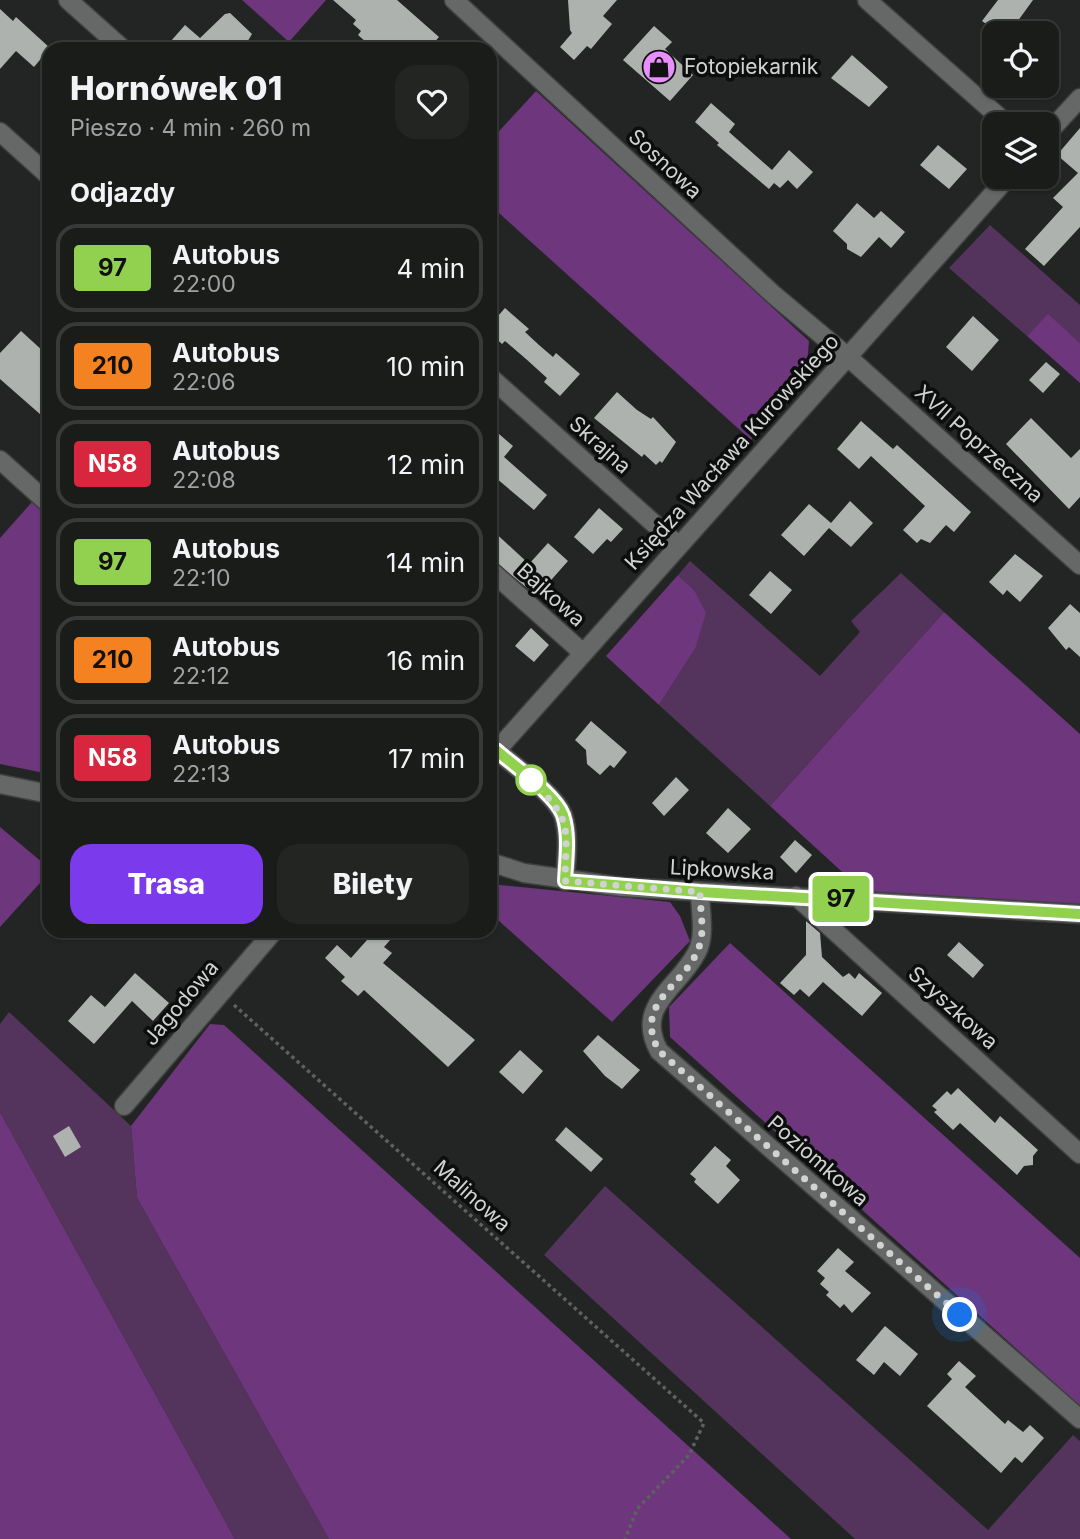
<!DOCTYPE html>
<html lang="pl">
<meta charset="utf-8">
<style>
body{margin:0;font-family:Inter,sans-serif;background:#232523;color:#f1f3f6;height:100vh;display:flex;flex-direction:column;font-size:26px;white-space:nowrap}
*{box-sizing:border-box;margin:0}
p{font-size:23px;color:#9fa1a2}
.icon{flex:none;width:38px;height:38px;fill:none;stroke:currentColor;stroke-width:2;stroke-linecap:round;stroke-linejoin:round}
.map{position:relative;flex:1;overflow:hidden}
.side{position:absolute;left:42px;top:42px;width:455px;height:896px;display:flex;flex-direction:column;background:#1a1c1a;border-radius:21px;box-shadow:0 2px 5px #0004,0 0 0 2px #383a39}
.side>*{flex:none}
.badge{padding:0 14px;border-radius:5px;font-size:24px;line-height:46px}
.buttons{position:absolute;left:982px;top:21px;display:grid;gap:14px}
.buttons a{display:grid;place-items:center;width:77px;height:77px;border-radius:14px;background:#1a1c1a;box-shadow:0 2px 5px #0004,0 0 0 2px #383a39;font-size:35px}
.you{position:absolute;width:35px;height:35px;margin:-18px;border:5px solid #fff;border-radius:50%;background:#1a73e8;box-shadow:0 0 0 10px #1a73e833}
.map>.badge{position:absolute;translate:-50% -50%;box-shadow:0 0 0 4px #fff}
h2{padding:0 28px;font-size:26px;line-height:63px}
.round{display:grid;place-items:center;flex:none;width:74px;height:74px;border-radius:21px;background:#232523}
.head{display:flex;align-items:center;justify-content:space-between;height:119px;padding:0 28px}
h1{font-size:33px;font-weight:800;line-height:52px}
.action{display:flex;gap:14px;margin-top:auto;padding:14px 28px}
.action a{flex:1;height:80px;border-radius:21px;background:#7c3aed;color:#fff;font-size:28px;font-weight:800;line-height:80px;text-align:center}
.action a+a{background:#232523;color:#f1f3f6}
ul{padding:0;list-style:none}
li{display:flex;align-items:center;gap:21px;height:88px;margin:0 14px 10px;padding:0 14px;border:4px solid #383a39;border-radius:21px}
li div{flex:1}
li b{display:block;font-size:26px}
li em{font-style:normal}
li .badge{min-width:77px;font-weight:700;text-align:center}
.map>svg:first-child{display:block}
.green{fill:#54345d}
.forest{fill:#6e367c}
.building{fill:#aeb2af}
.lines{fill:none;stroke-linecap:round;stroke-linejoin:round}
.minor-casing{stroke:#3e413f;stroke-width:21}
.path{stroke:#5e615f;stroke-width:3.5;stroke-dasharray:3.5 3.5;stroke-linecap:butt}
.minor{stroke:#656866;stroke-width:18}
.line-casing{stroke:#fff;stroke-width:16}
.line{stroke:#92d050;stroke-width:10}
.walk{stroke:#d1d3d2;stroke-width:7;stroke-dasharray:0 12.6}
.stop-dot{fill:#fff;stroke:#92d050;stroke-width:3.5}
.labels{text-anchor:middle;stroke-width:7;stroke-linejoin:round;paint-order:stroke}
.poi-label{font-size:21px;fill:#d1d3d2;stroke:#0c0e0d;text-anchor:start}
.street-label{font-size:21px;fill:#d1d3d2;stroke:#0c0e0d}
</style>
<div class="map">
<svg width="1080" height="1539" viewBox="0 0 1080 1539">
<rect width="100%" height="100%" fill="#222523"/>
<path class="green" d="M 990,225 L 1080,305 L 1080,343 L 1048,315 L 1027,336 L 949,268 Z
M 690,561 L 820,676 L 860,632 L 851,621 L 901,573 L 944,612 L 770,806 L 659,705 L 695,649 L 694,590 L 678,575 Z
M 9,1012 L 131,1126 L 137,1198 L 329,1539 L 235,1539 L 0,1112 L 0,1024 Z
M 605,1186 L 988,1530 L 1073,1435 L 1080,1441 L 1080,1539 L 855,1539 L 544,1255 Z"/>
<path class="forest" d="M 242,0 L 326,0 L 289,42 Z
M 536,91 L 809,341 L 806,378 L 751,440 L 490,205 L 490,141 Z
M 1048,314 L 1080,343 L 1080,383 L 1027,336 Z
M 32,502 L 49,517 L 49,774 L 0,764 L 0,538 Z
M 678,575 L 694,590 L 706,613 L 695,649 L 659,705 L 606,656 Z
M 944,612 L 1080,734 L 1080,906 L 863,891 L 770,806 Z
M 0,827 L 49,868 L 49,873 L 0,927 Z
M 490,884 L 670,902 L 680,916 L 690,941 L 612,1022 L 490,913 Z
M 730,943 L 1080,1258 L 1080,1406 L 670,1037 L 669,1007 Z
M 210,1024 L 224,1025 L 791,1539 L 329,1539 L 137,1198 L 131,1126 Z
M 0,1112 L 235,1539 L 0,1539 Z"/>
<path class="building" d="M 333,0 L 397,0 L 439,37 L 428,49 L 374,49 L 358,35 L 361,31 L 353,24 L 356,20 Z
M 568,0 L 617,0 L 603,16 L 612,24 L 591,49 L 587,46 L 574,60 L 560,47 L 572,33 L 570,30 Z
M 998,0 L 1033,0 L 1009,33 L 999,33 L 982,21 Z
M 0,9 L 13,21 L 16,17 L 50,48 L 34,67 L 16,51 L 0,69 Z
M 230,13 L 252,34 L 243,49 L 164,49 L 185,25 L 200,38 L 225,14 Z
M 654,26 L 672,42 L 665,49 L 693,75 L 670,101 L 623,60 Z
M 852,55 L 888,87 L 869,107 L 831,78 Z
M 711,103 L 735,124 L 729,132 L 772,170 L 789,150 L 813,172 L 797,189 L 788,180 L 780,188 L 774,183 L 769,189 L 717,145 L 719,143 L 695,122 Z
M 1080,128 L 1080,227 L 1044,266 L 1025,249 L 1063,207 L 1053,198 L 1078,173 L 1057,155 Z
M 938,145 L 967,169 L 949,189 L 920,165 Z
M 857,203 L 874,218 L 881,211 L 905,232 L 891,248 L 879,237 L 861,257 L 847,249 L 847,244 L 833,231 Z
M 505,308 L 529,329 L 525,332 L 539,345 L 553,357 L 556,353 L 580,374 L 560,396 L 544,382 L 547,378 L 526,359 L 505,341 L 502,344 L 490,333 L 490,325 Z
M 973,316 L 999,340 L 972,371 L 946,347 Z
M 21,331 L 43,351 L 41,353 L 49,360 L 49,422 L 0,379 L 0,353 Z
M 1046,362 L 1060,374 L 1043,393 L 1029,380 Z
M 617,392 L 637,410 L 651,419 L 653,417 L 676,442 L 662,463 L 660,461 L 656,465 L 644,454 L 642,457 L 594,418 Z
M 1031,418 L 1071,458 L 1080,449 L 1080,497 L 1069,509 L 1006,444 Z
M 861,421 L 893,449 L 897,445 L 971,512 L 954,532 L 946,525 L 930,543 L 921,539 L 917,543 L 903,530 L 925,506 L 871,456 L 859,469 L 837,449 Z
M 499,434 L 513,446 L 504,457 L 547,495 L 534,510 L 490,473 L 490,445 Z
M 850,501 L 873,523 L 851,547 L 829,528 L 804,556 L 781,535 L 809,504 L 831,523 Z
M 599,508 L 623,529 L 611,542 L 607,539 L 593,554 L 574,537 Z
M 490,528 L 529,564 L 548,543 L 568,561 L 537,596 L 490,558 Z
M 1015,554 L 1043,576 L 1020,602 L 1007,590 L 1003,595 L 989,582 Z
M 770,571 L 792,590 L 771,614 L 749,595 Z
M 1070,604 L 1080,613 L 1080,657 L 1069,647 L 1066,650 L 1048,628 Z
M 531,628 L 549,645 L 534,662 L 515,646 Z
M 591,721 L 627,752 L 614,768 L 610,765 L 600,775 L 587,764 L 586,750 L 575,740 Z
M 676,777 L 689,790 L 664,816 L 652,803 Z
M 728,808 L 751,829 L 728,853 L 706,833 Z
M 795,840 L 812,855 L 796,873 L 780,857 Z
M 806,921 L 820,933 L 822,957 L 843,977 L 849,973 L 855,979 L 859,973 L 882,993 L 862,1016 L 823,982 L 809,997 L 800,989 L 794,995 L 780,983 L 806,955 Z
M 375,931 L 398,931 L 384,947 L 392,953 L 383,963 L 475,1040 L 448,1067 L 364,990 L 358,996 L 341,981 L 345,977 L 325,958 L 337,945 L 351,958 Z
M 959,942 L 984,965 L 973,978 L 947,955 Z
M 135,973 L 169,1003 L 153,1021 L 132,1001 L 94,1044 L 68,1021 L 91,995 L 105,1007 Z
M 598,1035 L 640,1070 L 622,1089 L 605,1076 L 583,1051 Z
M 520,1050 L 543,1071 L 523,1094 L 499,1072 Z
M 958,1088 L 995,1123 L 1000,1116 L 1038,1150 L 1033,1156 L 1033,1165 L 1024,1166 L 1017,1175 L 960,1123 L 953,1130 L 934,1112 L 937,1110 L 932,1106 L 947,1091 L 951,1095 Z
M 69,1126 L 81,1147 L 65,1157 L 53,1136 Z
M 566,1127 L 603,1159 L 591,1172 L 555,1140 Z
M 715,1146 L 731,1160 L 726,1166 L 740,1180 L 718,1204 L 694,1182 L 696,1179 L 690,1174 Z
M 838,1248 L 854,1262 L 845,1271 L 871,1293 L 852,1313 L 844,1304 L 840,1308 L 826,1295 L 829,1292 L 820,1284 L 825,1278 L 817,1271 Z
M 885,1326 L 918,1354 L 900,1376 L 884,1362 L 874,1375 L 856,1360 Z
M 959,1361 L 976,1376 L 965,1387 L 1005,1424 L 1008,1420 L 1023,1432 L 1030,1425 L 1044,1438 L 1022,1463 L 1015,1457 L 1001,1473 L 927,1406 L 952,1379 L 947,1374 Z"/>
<g class="lines">
<defs>
<path id="minor" d="M 68,0 L 123,49
M 454,0 L 774,295 L 848,357 L 1080,565
M 867,0 L 1007,124
M 0,132 L 49,176
M 1046,135 L 1080,98
M 490,377 L 679,546
M 0,460 L 49,504
M 490,570 L 583,653
M 496,750 C 514,766 555,794 563,815 C 570,836 566,860 565,881
M 490,758 L 1008,177
M 0,784 L 49,794
M 490,862 L 524,873 L 622,887 L 1080,914
M 700,892 C 700,911 706,935 697,952 C 679,988 634,1005 659,1051 L 1080,1419
M 796,896 L 1080,1154
M 124,1106 L 274,931"/>
</defs>
<use href="#minor" class="minor-casing"/>
<path class="path" d="M 234,1005 L 704,1423 L 689,1455 L 637,1509 L 625,1539"/>
<use href="#minor" class="minor"/>
</g>
<g class="lines">
<defs>
<path id="line" d="M 490,758 L 496,750 C 514,766 555,794 563,815 C 570,836 566,860 565,881 L 700,892 L 1080,914"/>
</defs>
<use href="#line" class="line-casing"/>
<use href="#line" class="line"/>
<path class="walk" d="M 531,780 C 573,822 566,823 565,881 L 700,892 C 700,910 705,931 699,947 C 685,987 632,1002 659,1051 L 960,1315"/>
</g>
<defs>
<symbol id="shop-disc" viewBox="-11 -11 22 22"><circle r="9.5" fill="#e88eff" stroke="#0c0e0d"/><path d="M-5-2.5h2.3a2.7 3.5 0 0 1 5.4 0H5L5.5 6h-11ZM-1.5-2.5h3a1.5 2.3 0 0 0-3 0Z" fill="#111"/></symbol>
</defs>
<g fill-rule="evenodd">
<use href="#shop-disc" x="640" y="48" width="38" height="38"/>
</g>
<circle class="stop-dot" cx="531" cy="780" r="14"/>
<g class="labels">
<g class="poi-label">
<text x="684" y="74">Fotopiekarnik</text>
</g>
<g class="street-label">
<text transform="translate(665 164) rotate(43)" y="7">Sosnowa</text>
<text transform="translate(979 444) rotate(42)" y="7">XVII Poprzeczna</text>
<text transform="translate(600 445) rotate(42)" y="7">Skrajna</text>
<text transform="translate(732 452) rotate(-48)" y="7">Księdza Wacława Kurowskiego</text>
<text transform="translate(551 595) rotate(42)" y="7">Bajkowa</text>
<text transform="translate(722 870) rotate(3)" y="7">Lipkowska</text>
<text transform="translate(181 1003) rotate(-50)" y="7">Jagodowa</text>
<text transform="translate(953 1008) rotate(42)" y="7">Szyszkowa</text>
<text transform="translate(818 1161) rotate(41)" y="7">Poziomkowa</text>
<text transform="translate(472 1196) rotate(42)" y="7">Malinowa</text>
</g>
</g>
</svg>
<div class="buttons">
<a><svg class="icon" aria-label="locate" viewBox="0 0 24 24"><circle cx="12" cy="12" r="6"/><path d="M12 2v4M12 18v4M2 12h4M18 12h4"/></svg></a>
<a><svg class="icon" aria-label="layers" viewBox="0 0 24 24"><path d="M12 4l9 5-9 5-9-5zM3 14l9 5 9-5"/></svg></a>
</div>
<div class="you" style="left:960px;top:1315px"></div>
<b class="badge" style="left:841px;top:899px;background:#92d050;color:#111">97</b>
<section class="side">
<div class="head"><div><h1>Hornówek 01</h1><p>Pieszo · 4 min · 260 m</p></div><a class="round"><svg class="icon" aria-label="heart" viewBox="0 0 24 24"><path d="M12 20l-8-8c-3-5 5-10 8-4 3-6 11-1 8 4z"/></svg></a></div>
<h2>Odjazdy</h2>
<ul>
<li><span class="badge" style="background:#92d050;color:#111">97</span><div><b>Autobus</b><p>22:00</p></div><em>4 min</em></li>
<li><span class="badge" style="background:#f58220;color:#111">210</span><div><b>Autobus</b><p>22:06</p></div><em>10 min</em></li>
<li><span class="badge" style="background:#d7263d;color:#fff">N58</span><div><b>Autobus</b><p>22:08</p></div><em>12 min</em></li>
<li><span class="badge" style="background:#92d050;color:#111">97</span><div><b>Autobus</b><p>22:10</p></div><em>14 min</em></li>
<li><span class="badge" style="background:#f58220;color:#111">210</span><div><b>Autobus</b><p>22:12</p></div><em>16 min</em></li>
<li><span class="badge" style="background:#d7263d;color:#fff">N58</span><div><b>Autobus</b><p>22:13</p></div><em>17 min</em></li>
</ul>
<div class="action"><a>Trasa</a><a>Bilety</a></div>
</section>
</div>
